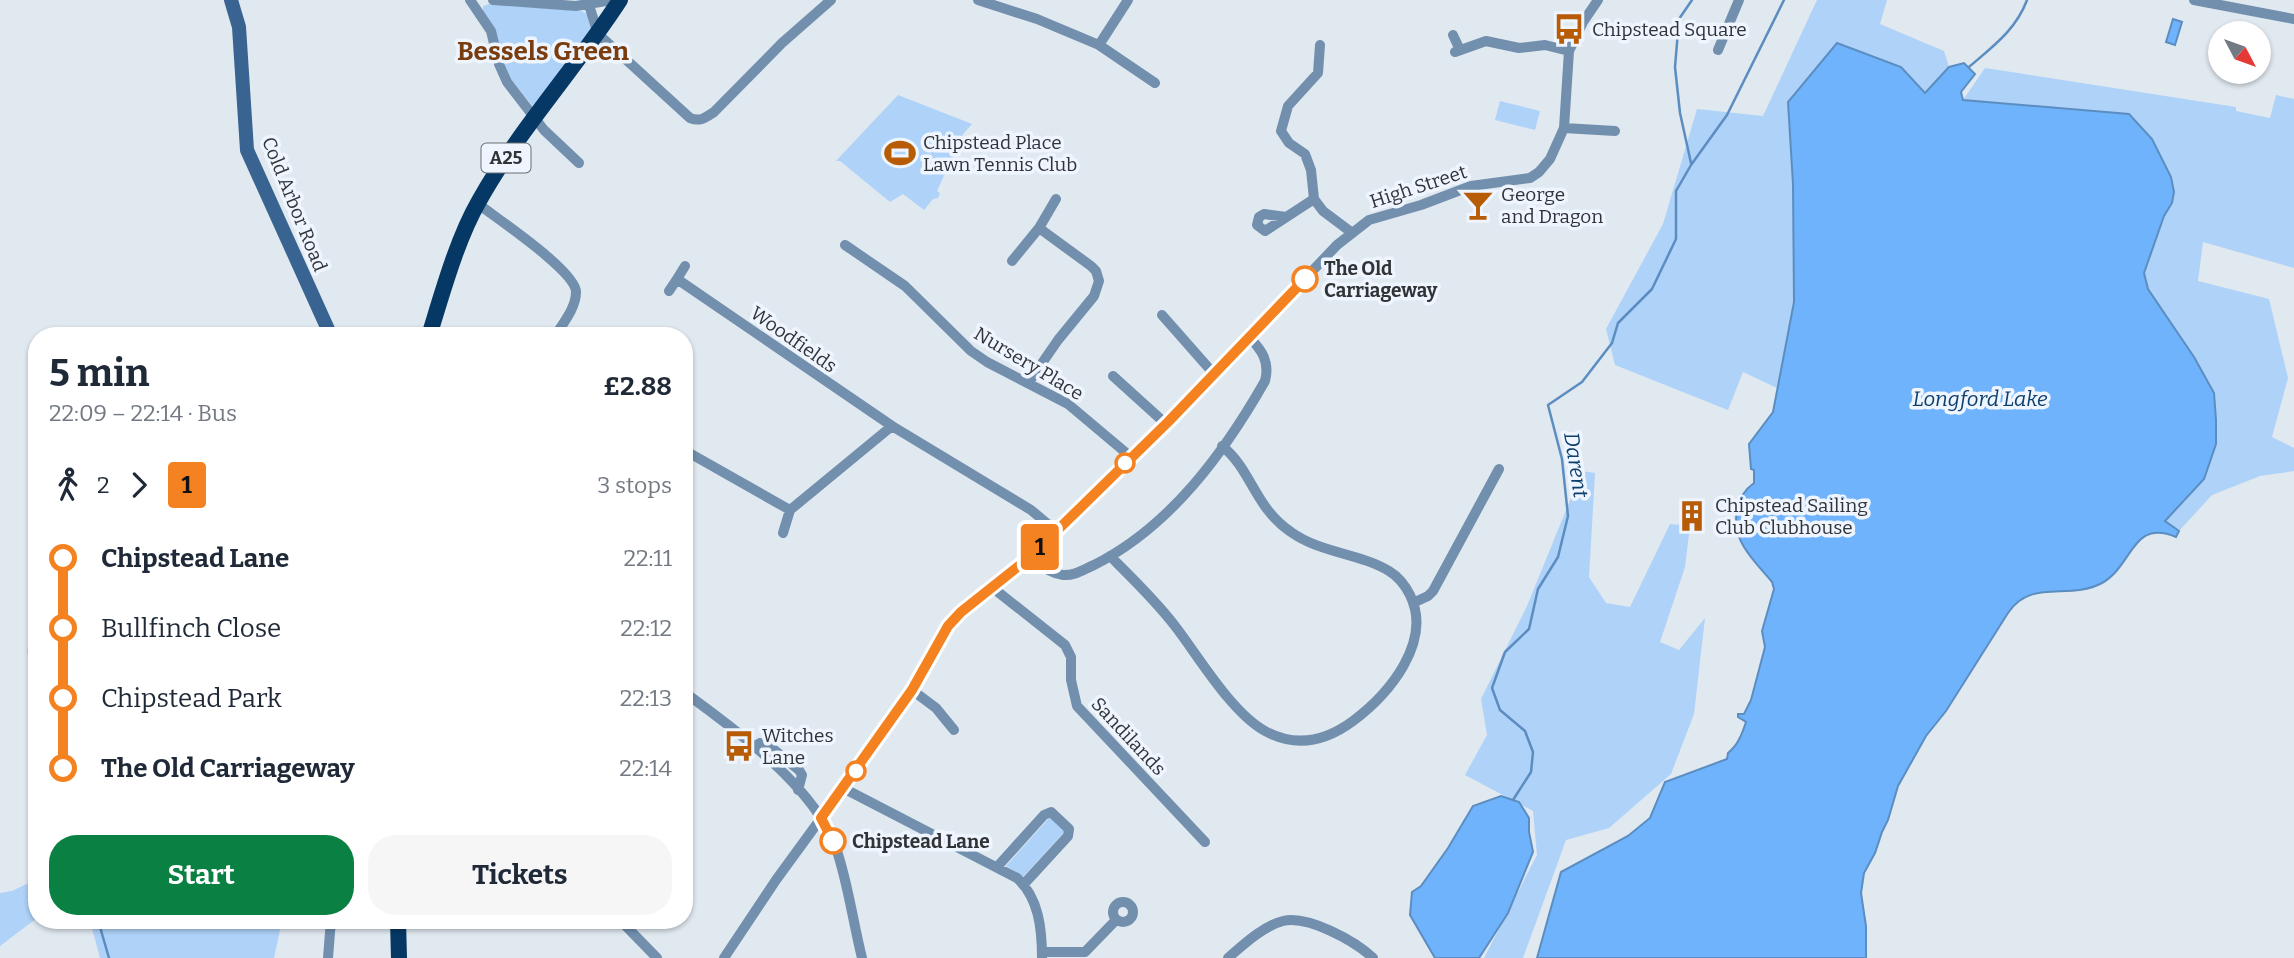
<!DOCTYPE html>
<meta charset="utf-8">
<style>
body{margin:0;font-family:Bitter,serif;background:#f6f6f7;color:#1f2937;height:100vh;display:flex;flex-direction:column;font-size:26px;white-space:nowrap}
*{box-sizing:border-box;margin:0}
p{font-size:23px;color:#747a83}
.icon{flex:none;width:38px;height:38px;fill:none;stroke:currentColor;stroke-width:2;stroke-linecap:round;stroke-linejoin:round}
.map{position:relative;flex:1;overflow:hidden}
.sheet{position:absolute;left:28px;top:327px;width:665px;height:602px;display:flex;flex-direction:column;background:#fff;border-radius:28px;box-shadow:0 2px 5px #0004}
.sheet>*{flex:none}
.badge{padding:0 14px;border-radius:5px;font-size:24px;line-height:46px}
.needle{width:46px;rotate:131deg}
.fabs{position:absolute;left:2208px;top:21px;display:grid;gap:14px}
.fabs a{display:grid;place-items:center;width:63px;height:63px;border-radius:50%;background:#fff;box-shadow:0 2px 5px #0004;font-size:35px}
.map>.badge{position:absolute;translate:-50% -50%;box-shadow:0 0 0 4px #fff}
.legs{display:flex;align-items:center;gap:10px;height:77px;padding:0 21px;font-size:23px}
.legs p{margin-inline-start:auto}
.head{display:flex;align-items:center;justify-content:space-between;height:119px;padding:0 21px}
h1{font-size:38px;font-weight:700;line-height:52px}
.cta{display:flex;gap:14px;margin-top:auto;padding:14px 21px}
.cta a{flex:1;height:80px;border-radius:28px;background:#0b8043;color:#fff;font-size:28px;font-weight:700;line-height:80px;text-align:center}
.cta a+a{background:#f6f6f7;color:#1f2937}
ul{padding:0 21px;list-style:none}
li{display:flex;align-items:center;gap:24px;height:70px;font-size:26px}
li i{display:grid;place-items:center;width:10px;height:100%;margin:0 9px;background:currentColor}
li i::after{content:'';width:18px;height:18px;margin:-9px;border:5px solid;border-radius:50%;background:#fff}
li p{margin-inline-start:auto}
li:first-child i{background:linear-gradient(#0000 50%,currentColor 0)}
li:last-child i{background:linear-gradient(currentColor 50%,#0000 0)}
.map>svg:first-child{display:block}
.green{fill:#afd2f8}
.water{fill:#6eb3fc;stroke:#5c8dc1;stroke-width:2}
.lines{fill:none;stroke-linecap:round;stroke-linejoin:round}
.stream{stroke:#5c8dc1;stroke-width:2.5}
.minor{stroke:#728fae;stroke-width:10}
.secondary{stroke:#396390;stroke-width:14}
.trunk{stroke:#053864;stroke-width:16}
.line-1-casing{stroke:#fff;stroke-width:16}
.line-1{stroke:#f58220;stroke-width:10}
.stop-1-dot{fill:#fff;stroke:#f58220;stroke-width:3.5}
.labels{text-anchor:middle;stroke-width:7;stroke-linejoin:round;paint-order:stroke}
.shield{fill:#eef5fe;stroke:#6a6e73;stroke-width:2}
.shield-label{font-size:18px;font-weight:bold;fill:#313437}
.poi-label{font-size:19px;fill:#313437;stroke:#eef5fe;text-anchor:start}
.street-label{font-size:19px;fill:#313437;stroke:#eef5fe}
.stop-label{font-size:19px;font-weight:bold;fill:#313437;stroke:#eef5fe;text-anchor:start}
.water-label{font-size:21px;font-style:italic;fill:#0d3f6d;stroke:#eef5fe}
.district-label{font-size:26px;font-weight:bold;fill:#793d0f;stroke:#eef5fe}
</style>
<div class="map">
<svg width="2294" height="958" viewBox="0 0 2294 958">
<rect width="100%" height="100%" fill="#e0e8f0"/>
<path class="green" d="M 1817,0 L 1887,0 L 1880,24 L 1944,51 L 1949,67 L 1925,93 L 1901,67 L 1789,102 L 1793,184 L 1794,302 L 1777,388 L 1743,372 L 1728,410 L 1615,365 L 1606,329 L 1663,224 L 1697,109 L 1763,116 Z
M 489,4 L 582,11 L 587,14 L 592,26 L 590,32 L 535,109 L 511,79 L 483,11 L 483,6 Z
M 1985,68 L 2236,107 L 2236,111 L 2270,118 L 2276,95 L 2294,99 L 2294,268 L 2203,242 L 2198,281 L 2269,299 L 2288,378 L 2272,437 L 2294,448 L 2294,471 L 2260,476 L 2212,495 L 2179,531 L 2165,522 L 2204,479 L 2216,444 L 2216,420 L 2213,393 L 2194,357 L 2148,289 L 2143,273 L 2164,216 L 2172,203 L 2174,192 L 2171,177 L 2152,139 L 2129,114 L 1963,100 Z
M 898,95 L 972,124 L 963,134 L 937,191 L 940,193 L 938,198 L 933,199 L 924,210 L 903,194 L 890,202 L 840,161 L 836,161 Z
M 1500,101 L 1540,111 L 1535,130 L 1495,120 Z
M 1582,471 L 1595,473 L 1589,577 L 1606,603 L 1630,607 L 1670,524 L 1690,526 L 1685,567 L 1660,642 L 1679,650 L 1705,618 L 1694,714 L 1671,774 L 1609,828 L 1566,840 L 1523,958 L 1484,958 L 1537,855 L 1533,811 L 1465,775 L 1487,735 L 1481,699 L 1527,606 Z
M 1050,817 L 1065,831 L 1023,877 L 1006,866 Z
M 37,879 L 37,918 L 0,946 L 0,893 L 12,891 Z
M 90,921 L 90,920 L 282,921 L 274,958 L 100,958 Z"/>
<path class="water" d="M 2173,19 L 2182,22 L 2175,45 L 2166,42 Z
M 1837,43 L 1901,67 L 1925,93 L 1949,67 L 1964,63 L 1975,74 L 1961,92 L 1963,100 L 2129,114 L 2152,139 L 2171,177 L 2174,192 L 2172,203 L 2164,216 L 2144,273 L 2148,289 L 2194,357 L 2214,393 L 2216,420 L 2216,444 L 2204,479 L 2165,521 L 2179,531 L 2176,537 C 2132,518 2133,566 2102,583 C 2069,601 2031,578 2008,613 L 1946,711 L 1926,736 L 1898,786 L 1888,820 L 1882,832 L 1875,853 L 1864,873 L 1861,893 L 1866,926 L 1866,958 L 1537,958 L 1561,872 L 1628,836 L 1650,818 L 1665,782 L 1727,759 L 1728,753 C 1738,745 1742,734 1746,722 L 1738,717 L 1738,714 L 1744,714 L 1751,700 L 1765,647 L 1762,631 L 1774,589 L 1772,582 C 1763,571 1751,559 1744,547 C 1731,526 1734,497 1754,483 L 1754,470 L 1751,469 L 1749,444 L 1773,412 L 1794,302 L 1793,184 L 1788,102 Z
M 37,619 L 37,661 L 29,656 C 28,642 30,631 37,619 Z
M 1501,796 L 1519,802 L 1529,818 L 1529,832 L 1533,852 L 1508,913 L 1479,958 L 1435,958 L 1410,915 L 1412,892 L 1421,886 L 1448,848 L 1473,806 Z"/>
<g class="lines">
<path class="stream" d="M 1969,67 C 1992,47 2016,30 2027,0
M 1691,163 L 1680,113 L 1675,67 L 1679,19 L 1692,0
M 1513,800 L 1531,772 L 1533,752 L 1525,731 L 1500,710 L 1492,688 L 1505,652 L 1529,629 L 1538,589 L 1558,557 L 1568,516 L 1562,459 L 1548,405 L 1582,382 L 1612,343 L 1618,323 L 1652,289 L 1676,239 L 1676,191 L 1691,165 L 1727,115 L 1784,0
M 98,920 L 109,958"/>
<path class="minor" d="M 470,0 L 491,31 L 499,64 L 507,82 L 544,130 L 579,163
M 493,0 L 576,6 L 612,0
M 978,0 L 1037,19 L 1099,45 L 1128,0
M 2194,0 L 2294,19
M 589,5 L 598,34 L 690,118 C 700,122 705,118 714,112 L 782,43 L 831,0
M 1453,35 L 1460,50
M 1099,45 L 1155,83
M 1320,45 L 1318,73 L 1288,106 L 1281,131 L 1289,143 L 1305,154 L 1311,170 L 1314,199 L 1323,211 L 1351,232
M 1718,50 L 1739,0
M 1455,52 L 1486,41 L 1519,48 L 1545,45 L 1569,51
M 1564,128 L 1615,131
M 477,203 C 496,218 576,271 576,292 C 576,308 563,323 555,336
M 1286,217 L 1264,214 L 1259,217 L 1257,225 L 1265,231 L 1314,199
M 845,245 L 905,286 L 971,351 L 987,362 L 1068,404 L 1131,457
M 1012,261 L 1039,228 L 1056,199
M 685,266 L 677,279 L 892,426
M 669,291 L 677,279
M 1162,315 L 1214,374
M 1113,376 L 1166,424
M 1029,382 L 1058,340 L 1094,296 L 1099,281 L 1096,271 L 1091,266 L 1039,228
M 684,450 L 790,510 L 892,426 L 1031,510 L 1056,531
M 783,533 L 790,510
M 1110,556 C 1133,579 1156,601 1175,626 C 1199,657 1231,712 1265,731 C 1296,748 1326,741 1353,721 C 1389,694 1433,642 1410,595 C 1405,585 1399,577 1389,571 C 1359,553 1320,553 1291,532 C 1254,507 1252,470 1222,446
M 1030,557 C 1041,564 1050,574 1063,575 C 1075,576 1084,569 1094,565 C 1170,527 1224,453 1265,381 C 1270,362 1262,350 1249,337
M 993,588 L 1065,645 L 1071,657 L 1071,680 L 1077,706 L 1205,842
M 1413,603 L 1428,596 L 1433,591 L 1499,469
M 912,690 L 936,708 L 954,730
M 684,692 C 735,729 815,787 836,848 C 848,883 853,922 862,958
M 755,747 L 760,743 L 768,745 L 799,770 L 802,775 L 798,790
M 843,788 L 1017,878 C 1039,898 1042,929 1042,958
M 997,867 L 1044,815 L 1051,812 L 1069,829 L 1068,836 L 1024,884
M1113 912a10 10 0 1 1 20 0a10 10 0 1 1-20 0Z
M 620,920 L 657,958
M 1042,952 L 1085,952 L 1116,920
M 328,958 L 331,920
M 724,958 L 776,880 L 873,747 L 912,690 L 948,626 L 961,612 L 1030,557 L 1168,422 L 1337,245 L 1369,220 L 1421,205 L 1471,186 L 1530,178 L 1539,172 L 1550,159 L 1564,128 L 1569,51 L 1583,22 L 1598,0
M 1228,958 C 1243,945 1263,926 1283,921 C 1308,915 1355,941 1373,958"/>
<path class="secondary" d="M 231,0 L 239,27 L 247,150 L 331,336"/>
<path class="trunk" d="M 429,336 C 442,294 457,239 479,201 C 518,131 576,68 620,0
M 398,920 L 399,958"/>
</g>
<g class="lines">
<defs>
<path id="line-1" d="M 833,841 L 821,818 L 912,690 L 948,626 L 961,612 L 1030,557 L 1168,422 L 1305,279"/>
</defs>
<use href="#line-1" class="line-1-casing"/>
<use href="#line-1" class="line-1"/>
</g>
<defs>
<symbol id="bus-bare" viewBox="-9 -9 18 18"><path d="M-5-6H5V4H4V6H2V4H-2V6H-4V4H-5ZM-3.5-4V0h7V-4ZM-3.5 1.2v1.5H-2V1.2ZM2 1.2v1.5H3.5V1.2Z" fill="#b75b05" stroke="#eef5fe" stroke-width="2.5" paint-order="stroke"/></symbol>
<symbol id="stadium-bare" viewBox="-9 -9 18 18"><path d="M0-5a6.5 5 0 1 0 0 10a6.5 5 0 1 0 0-10ZM-3.5-1.8h7v3.6h-7Z" fill="#b75b05" stroke="#eef5fe" stroke-width="2.5" paint-order="stroke"/></symbol>
<symbol id="bar-bare" viewBox="-9 -9 18 18"><path d="M-6-5H6L.8 .8V4.5H3.5V6h-7V4.5H-.8V.8Z" fill="#b75b05" stroke="#eef5fe" stroke-width="2.5" paint-order="stroke"/></symbol>
<symbol id="building-bare" viewBox="-9 -9 18 18"><path d="M-4-6H4V6H1V3H-1V6H-4ZM-2.5-4.3h1.7v1.8h-1.7ZM.8-4.3h1.7v1.8H.8ZM-2.5-1h1.7V.8h-1.7ZM.8-1h1.7V.8H.8Z" fill="#b75b05" stroke="#eef5fe" stroke-width="2.5" paint-order="stroke"/></symbol>
</defs>
<g fill-rule="evenodd">
<use href="#bus-bare" x="1547" y="7" width="44" height="44"/>
<use href="#stadium-bare" x="878" y="131" width="44" height="44"/>
<use href="#bar-bare" x="1456" y="183" width="44" height="44"/>
<use href="#building-bare" x="1670" y="494" width="44" height="44"/>
<use href="#bus-bare" x="717" y="724" width="44" height="44"/>
</g>
<g class="stop-1-dot">
<circle cx="1305" cy="279" r="12"/>
<circle cx="1125" cy="463" r="9"/>
<circle cx="856" cy="771" r="9"/>
<circle cx="833" cy="841" r="12"/>
</g>
<g class="labels">
<rect class="shield" x="481.5" y="143.5" width="49" height="29" rx="5"/>
<g class="shield-label">
<text x="506" y="164">A25</text>
</g>
<g class="poi-label">
<text x="1592" y="36">Chipstead Square</text>
<text x="923" y="149">Chipstead Place<tspan x="923" dy="22">Lawn Tennis Club</tspan></text>
<text x="1501" y="201">George<tspan x="1501" dy="22">and Dragon</tspan></text>
<text x="1715" y="512">Chipstead Sailing<tspan x="1715" dy="22">Club Clubhouse</tspan></text>
<text x="762" y="742">Witches<tspan x="762" dy="22">Lane</tspan></text>
</g>
<g class="street-label">
<text transform="translate(1418 186) rotate(-18)" y="7">High Street</text>
<text transform="translate(295 204) rotate(68)" y="7">Cold Arbor Road</text>
<text transform="translate(794 339) rotate(35)" y="7">Woodfields</text>
<text transform="translate(1029 363) rotate(31)" y="7">Nursery Place</text>
<text transform="translate(1129 736) rotate(47)" y="7">Sandilands</text>
</g>
<g class="stop-label">
<text x="1324" y="275">The Old<tspan x="1324" dy="22">Carriageway</tspan></text>
<text x="852" y="848">Chipstead Lane</text>
</g>
<g class="water-label">
<text x="1980" y="406">Longford Lake</text>
<text transform="translate(1576 465) rotate(81)" y="7">Darent</text>
</g>
<g class="district-label">
<text x="543" y="60">Bessels Green</text>
</g>
</g>
</svg>
<div class="fabs">
<a><svg class="needle" viewBox="-14 -14 28 28"><path d="M0-13l5 13h-10z" fill="#e53935"/><path d="M0 13l5-13h-10z" fill="#747a83"/></svg></a>
</div>
<b class="badge" style="left:1040px;top:547px;background:#f58220;color:#111">1</b>
<section class="sheet">
<div class="head"><div><h1>5 min</h1><p>22:09 – 22:14 · Bus</p></div><b>£2.88</b></div>
<div class="legs"><svg class="icon" aria-label="walk" viewBox="0 0 24 24"><circle cx="13" cy="4" r="2"/><path d="M13 8l-2 6 4 7M11 14l-3 7M7 12l3-4h3l4 4"/></svg>2<svg class="icon" aria-label="forward" viewBox="0 0 24 24"><path d="M9 5l7 7-7 7"/></svg><b class="badge" style="background:#f58220;color:#111">1</b><p>3 stops</p></div>
<ul>
<li><i style="color:#f58220"></i><b>Chipstead Lane</b><p>22:11</p></li>
<li><i style="color:#f58220"></i><span>Bullfinch Close</span><p>22:12</p></li>
<li><i style="color:#f58220"></i><span>Chipstead Park</span><p>22:13</p></li>
<li><i style="color:#f58220"></i><b>The Old Carriageway</b><p>22:14</p></li>
</ul>
<div class="cta"><a>Start</a><a>Tickets</a></div>
</section>
</div>
